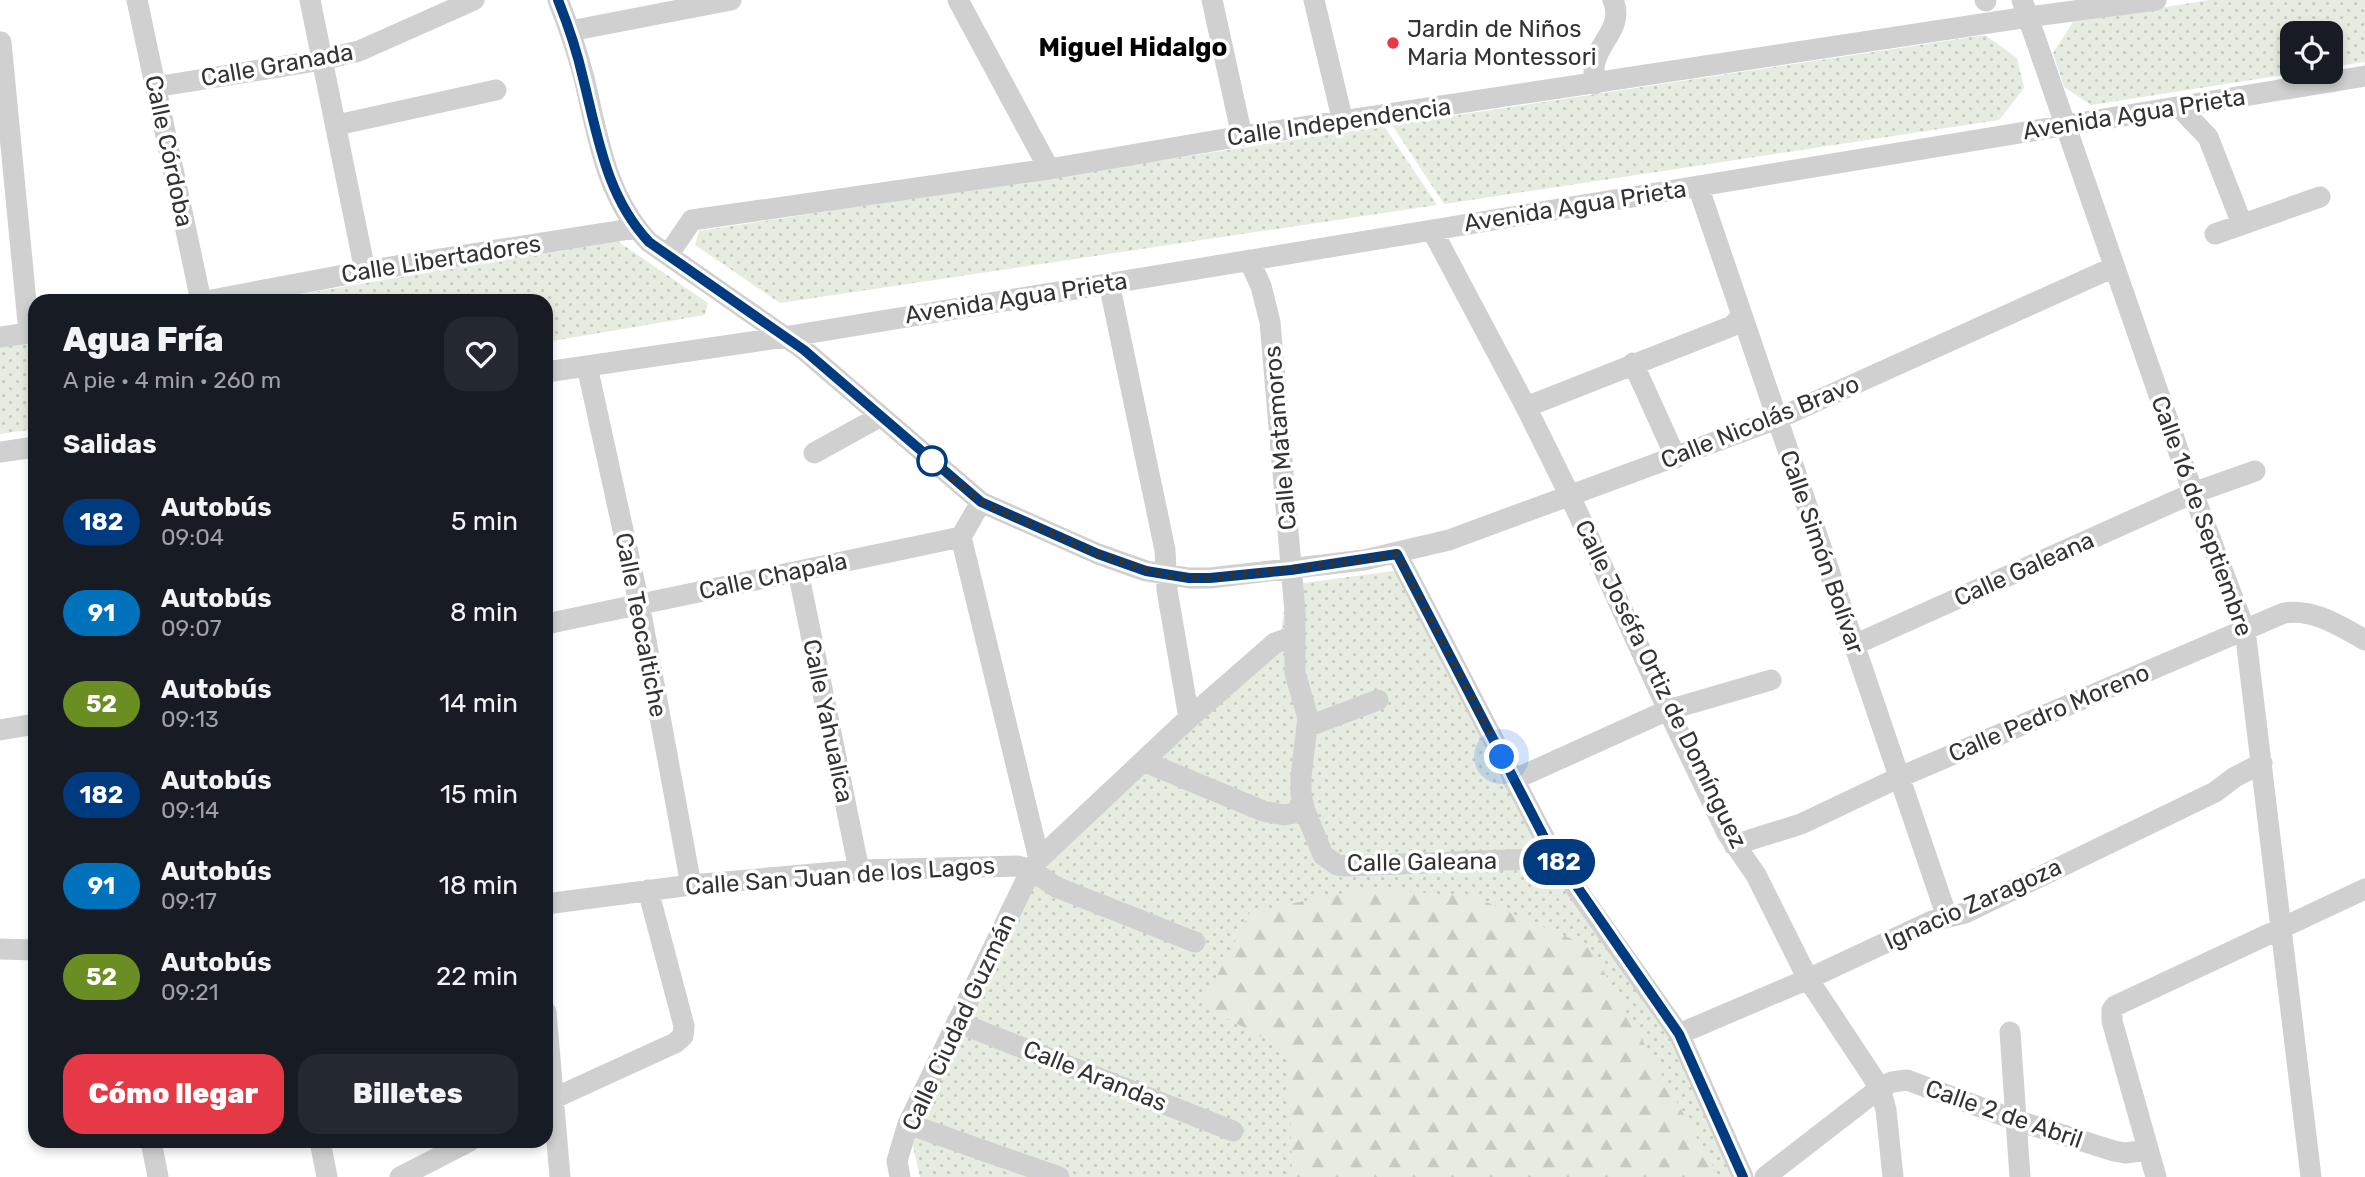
<!DOCTYPE html>
<html lang="es">
<meta charset="utf-8">
<style>
body{margin:0;font-family:Rubik,sans-serif;background:#242831;color:#f1f3f6;height:100vh;display:flex;flex-direction:column;font-size:26px;white-space:nowrap}
*{box-sizing:border-box;margin:0}
p{font-size:23px;color:#9ea1a6}
.icon{flex:none;width:38px;height:38px;fill:none;stroke:currentColor;stroke-width:2;stroke-linecap:round;stroke-linejoin:round}
.map{position:relative;flex:1;overflow:hidden}
.side{position:absolute;left:28px;top:294px;width:525px;height:854px;display:flex;flex-direction:column;background:#171b24;border-radius:21px;box-shadow:0 4px 10px #0003}
.side>*{flex:none}
.badge{padding:0 14px;border-radius:23px;font-size:24px;line-height:46px}
.buttons{position:absolute;left:2280px;top:21px;display:grid;gap:14px}
.buttons a{display:grid;place-items:center;width:63px;height:63px;border-radius:14px;background:#171b24;box-shadow:0 4px 10px #0003;font-size:35px}
.you{position:absolute;width:35px;height:35px;margin:-18px;border:5px solid #fff;border-radius:50%;background:#1a73e8;box-shadow:0 0 0 10px #1a73e833}
.map>.badge{position:absolute;translate:-50% -50%;box-shadow:0 0 0 4px #fff}
h2{padding:0 35px;font-size:26px;line-height:63px}
.round{display:grid;place-items:center;flex:none;width:74px;height:74px;border-radius:21px;background:#242831}
.headline{display:flex;align-items:center;justify-content:space-between;height:119px;padding:0 35px}
h1{font-size:33px;font-weight:800;line-height:52px}
.action{display:flex;gap:14px;margin-top:auto;padding:14px 35px}
.action a{flex:1;height:80px;border-radius:21px;background:#e63946;color:#fff;font-size:28px;font-weight:800;line-height:80px;text-align:center}
.action a+a{background:#242831;color:#f1f3f6}
ul{padding:0;list-style:none}
li{display:flex;align-items:center;gap:21px;height:91px;padding:0 35px}
li div{flex:1}
li b{display:block;font-size:26px}
li em{font-style:normal}
li .badge{min-width:77px;font-weight:700;text-align:center}
.map>svg:first-child{display:block}
.grass{fill:url(#grass-dots)}
.forest{fill:url(#forest-firs)}
.lines{fill:none;stroke-linecap:round;stroke-linejoin:round}
.minor{stroke:#d0d0d0;stroke-width:21}
.line-casing{stroke:#fff;stroke-width:16}
.line{stroke:#003b80;stroke-width:10}
.walk{stroke:#333;stroke-width:7;stroke-dasharray:0 12.6}
.poi-dot{fill:#e63946;stroke:#fff;stroke-width:2.5}
.stop-dot{fill:#fff;stroke:#003b80;stroke-width:3.5}
.labels{text-anchor:middle;stroke-width:7;stroke-linejoin:round;paint-order:stroke}
.poi-label{font-size:24px;fill:#333;stroke:#fff;text-anchor:start}
.street-label{font-size:24px;fill:#333;stroke:#fff}
.neighbourhood-label{font-size:26px;font-weight:bold;fill:#000;stroke:#fff}
</style>
<div class="map">
<svg width="2365" height="1177" viewBox="0 0 2365 1177">
<defs>
<pattern id="grass-dots" width="8" height="8" patternUnits="userSpaceOnUse" patternTransform="scale(1.75)"><rect width="8" height="8" fill="#e6ecdf"/><path d="M2 2h.1M6 6h.1" fill="none" stroke="#c6cbc0" stroke-width="1.8" stroke-linecap="round"/></pattern>
<pattern id="forest-firs" width="22" height="20" patternUnits="userSpaceOnUse" patternTransform="scale(1.75)"><rect width="22" height="20" fill="#e6ecdf"/><path d="M5 1l3.5 6h-7zM16 11l3.5 6h-7z" fill="#c6cbc0"/></pattern>
</defs>
<rect width="100%" height="100%" fill="#fff"/>
<path class="grass" d="M 2209,0 L 2365,0 L 2365,62 L 2331,67 L 2331,33 L 2292,33 L 2292,72 L 2303,72 L 2091,105 L 2064,87 L 2053,53 L 2073,22 Z
M 1985,35 L 2017,58 L 2024,88 L 1999,120 L 1444,204 L 1392,125 Z
M 1384,126 L 1437,205 L 780,303 L 695,245 L 699,231 Z
M 616,240 L 708,303 L 705,315 L 546,342 L 546,301 L 260,301 Z
M 35,340 L 35,429 L 0,434 L 0,345 Z
M 1401,570 L 1566,868 L 1665,1013 L 1749,1177 L 920,1177 L 911,1138 L 1041,859 L 1281,631 L 1288,585 Z"/>
<path class="forest" d="M 1368,888 L 1475,897 L 1590,947 L 1719,1177 L 1292,1177 L 1289,1052 L 1202,1005 L 1250,912 Z"/>
<g class="lines">
<path class="minor" d="M 137,0 L 201,301
M 310,0 L 365,271
M 558,0 C 568,25 577,51 584,78 C 598,137 606,197 649,242 L 804,350 L 981,502 L 1098,554 L 1146,571 L 1189,578 L 1210,578 L 1364,560 L 1449,540 L 1777,419 L 2114,267
M 958,0 L 1049,169
M 1212,0 L 1242,136
M 1314,0 L 1343,122
M 1985,0 L 1986,1
M 2022,0 L 2193,493 L 2245,630 L 2311,1177
M 570,31 L 731,0
M 1,42 L 29,333
M 1595,84 C 1594,77 1593,69 1595,62 C 1601,39 1624,26 1613,0
M 155,87 L 322,60 L 359,51 L 474,0
M 2179,107 L 2208,137 L 2242,224
M 337,125 L 496,90
M 1698,186 L 1947,917
M 1432,230 L 1526,407 L 1570,496 L 1668,710 L 1727,833 L 1756,875 L 1808,979 L 1880,1088 L 1886,1110 L 1893,1177
M 2215,234 L 2320,197
M 668,255 L 692,220 L 1049,169 L 1242,136 L 2028,17 L 2156,0
M 1249,260 L 1261,286 L 1270,322 L 1295,612 L 1295,673 L 1308,718 L 1301,776 L 1301,795 L 1305,811 L 1323,855 L 1337,865 L 1346,866 L 1556,858
M 1109,283 L 1165,550 L 1167,590 L 1189,718
M 206,301 L 365,271 L 636,228
M 0,337 L 35,332
M 1633,363 L 1676,458
M 587,366 L 639,603 L 691,885
M 546,372 L 785,337 L 2365,76
M 1526,407 L 1732,326 L 1742,316
M 0,452 L 35,447
M 814,453 L 881,416
M 961,537 L 1039,859
M 1397,554 L 1547,843 L 1566,874 L 1679,1034 L 1743,1177
M 798,571 L 859,870
M 546,624 L 961,537 L 981,502
M 1854,645 L 2193,493 L 2255,471
M 1309,726 L 1378,700
M 0,730 L 35,724
M 1143,761 L 1263,811 L 1284,815 L 1305,811
M 1513,780 L 1668,710 L 1771,680
M 1734,845 L 1801,824 L 1900,777 L 2284,613 C 2313,608 2340,626 2365,640
M 546,904 L 691,885 L 859,870 L 1018,866 L 1031,870 L 1056,887 L 1195,942
M 0,949 L 35,950
M 546,1012 L 560,1177
M 957,1022 L 1233,1131
M 2010,1032 L 2020,1177
M 1679,1034 L 1808,979 L 1932,921 L 1965,913 L 2215,792 L 2235,777 L 2262,763
M 546,1102 L 675,1043 L 683,1036 L 684,1026 L 648,890
M 908,1124 L 1059,1177
M 151,1141 L 158,1177
M 320,1141 L 327,1177
M 400,1177 L 470,1141
M 900,1177 L 897,1161 L 908,1124 L 1031,870 L 1039,859 L 1189,718 L 1275,643 L 1295,636
M 1765,1177 L 1880,1088 L 1892,1082 L 1907,1080 L 2015,1120 L 2114,1151 L 2125,1153 L 2148,1150
M 2156,1177 L 2112,1021 L 2112,1010 L 2115,1006 L 2365,889"/>
</g>
<g class="lines">
<defs>
<path id="line" d="M 558,0 C 568,25 577,51 583,78 C 598,137 606,196 649,242 L 804,350 L 981,502 L 1098,554 L 1146,571 L 1189,578 L 1210,578 L 1291,570 L 1397,554 L 1547,843 L 1679,1034 L 1743,1177"/>
</defs>
<use href="#line" class="line-casing"/>
<use href="#line" class="line"/>
<path class="walk" d="M 932,461 L 928,458 L 981,502 L 1098,554 L 1167,576 L 1210,578 L 1364,560 L 1397,554 L 1502,757"/>
</g>
<circle class="poi-dot" cx="1393" cy="43" r="7"/>
<circle class="stop-dot" cx="932" cy="461" r="14"/>
<g class="labels">
<g class="poi-label">
<text x="1407" y="37">Jardin de Niños<tspan x="1407" dy="28">Maria Montessori</tspan></text>
</g>
<g class="street-label">
<text transform="translate(277 65) rotate(-10)" y="8">Calle Granada</text>
<text transform="translate(2134 114) rotate(-9)" y="8">Avenida Agua Prieta</text>
<text transform="translate(1339 122) rotate(-8)" y="8">Calle Independencia</text>
<text transform="translate(169 151) rotate(78)" y="8">Calle Córdoba</text>
<text transform="translate(1575 206) rotate(-9)" y="8">Avenida Agua Prieta</text>
<text transform="translate(441 259) rotate(-9)" y="8">Calle Libertadores</text>
<text transform="translate(1016 298) rotate(-9)" y="8">Avenida Agua Prieta</text>
<text transform="translate(1760 422) rotate(-22)" y="8">Calle Nicolás Bravo</text>
<text transform="translate(1280 438) rotate(-95)" y="8">Calle Matamoros</text>
<text transform="translate(2202 516) rotate(70)" y="8">Calle 16 de Septiembre</text>
<text transform="translate(1822 552) rotate(71)" y="8">Calle Simón Bolívar</text>
<text transform="translate(2024 569) rotate(-24)" y="8">Calle Galeana</text>
<text transform="translate(773 576) rotate(-12)" y="8">Calle Chapala</text>
<text transform="translate(641 625) rotate(79)" y="8">Calle Teocaltiche</text>
<text transform="translate(1661 684) rotate(64)" y="8">Calle Joséfa Ortiz de Domínguez</text>
<text transform="translate(2049 713) rotate(-23)" y="8">Calle Pedro Moreno</text>
<text transform="translate(828 721) rotate(78)" y="8">Calle Yahualica</text>
<text transform="translate(1422 862) rotate(-1)" y="8">Calle Galeana</text>
<text transform="translate(840 876) rotate(-4)" y="8">Calle San Juan de los Lagos</text>
<text transform="translate(1973 904) rotate(-24)" y="8">Ignacio Zaragoza</text>
<text transform="translate(959 1022) rotate(-65)" y="8">Calle Ciudad Guzmán</text>
<text transform="translate(1095 1076) rotate(22)" y="8">Calle Arandas</text>
<text transform="translate(2004 1114) rotate(19)" y="8">Calle 2 de Abril</text>
</g>
<g class="neighbourhood-label">
<text x="1133" y="56">Miguel Hidalgo</text>
</g>
</g>
</svg>
<div class="buttons">
<a><svg class="icon" aria-label="locate" viewBox="0 0 24 24"><circle cx="12" cy="12" r="6"/><path d="M12 2v4M12 18v4M2 12h4M18 12h4"/></svg></a>
</div>
<div class="you" style="left:1502px;top:757px"></div>
<b class="badge" style="left:1559px;top:862px;background:#003b80;color:#fff">182</b>
<section class="side">
<div class="headline"><div><h1>Agua Fría</h1><p>A pie · 4 min · 260 m</p></div><a class="round"><svg class="icon" aria-label="heart" viewBox="0 0 24 24"><path d="M12 20l-8-8c-3-5 5-10 8-4 3-6 11-1 8 4z"/></svg></a></div>
<h2>Salidas</h2>
<ul>
<li><span class="badge" style="background:#003b80;color:#fff">182</span><div><b>Autobús</b><p>09:04</p></div><em>5 min</em></li>
<li><span class="badge" style="background:#0072bc;color:#fff">91</span><div><b>Autobús</b><p>09:07</p></div><em>8 min</em></li>
<li><span class="badge" style="background:#6b8e23;color:#fff">52</span><div><b>Autobús</b><p>09:13</p></div><em>14 min</em></li>
<li><span class="badge" style="background:#003b80;color:#fff">182</span><div><b>Autobús</b><p>09:14</p></div><em>15 min</em></li>
<li><span class="badge" style="background:#0072bc;color:#fff">91</span><div><b>Autobús</b><p>09:17</p></div><em>18 min</em></li>
<li><span class="badge" style="background:#6b8e23;color:#fff">52</span><div><b>Autobús</b><p>09:21</p></div><em>22 min</em></li>
</ul>
<div class="action"><a>Cómo llegar</a><a>Billetes</a></div>
</section>
</div>
